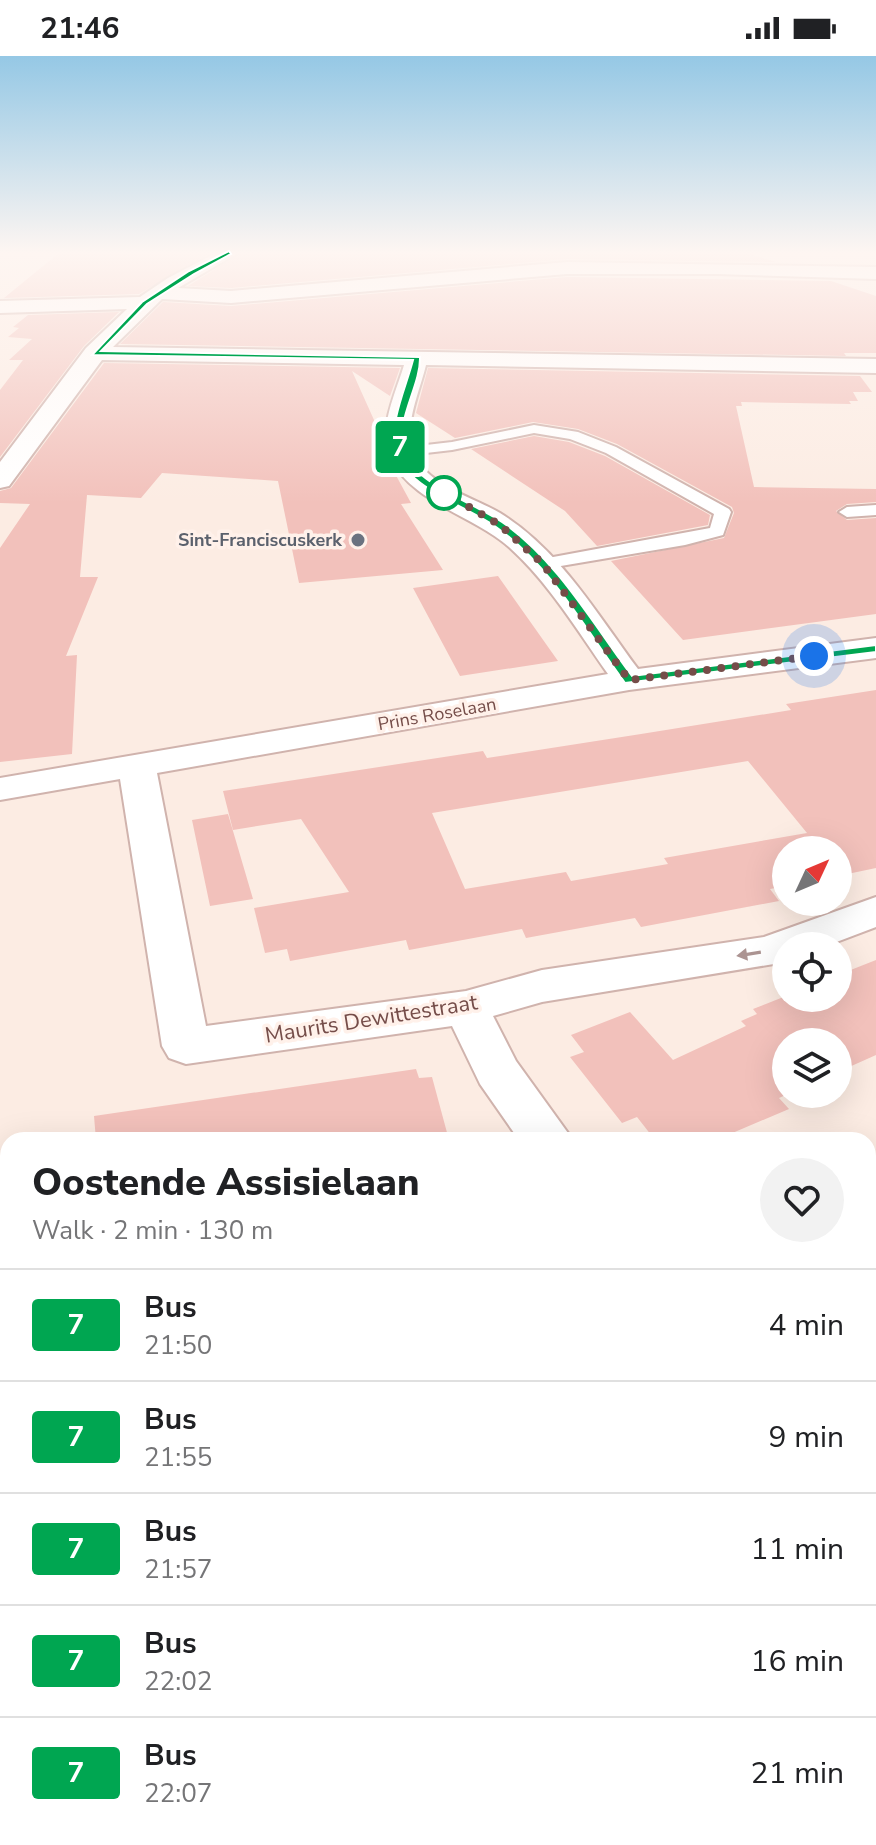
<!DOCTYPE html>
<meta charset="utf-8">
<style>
body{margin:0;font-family:"Nunito Sans",sans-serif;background:#f2f2f2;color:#202124;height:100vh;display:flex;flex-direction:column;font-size:30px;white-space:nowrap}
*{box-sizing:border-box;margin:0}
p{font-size:26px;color:#757577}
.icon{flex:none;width:44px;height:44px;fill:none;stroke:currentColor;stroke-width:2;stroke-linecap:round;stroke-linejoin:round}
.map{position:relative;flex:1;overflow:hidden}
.details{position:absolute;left:0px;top:1076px;width:876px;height:714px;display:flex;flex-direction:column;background:#fff;border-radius:24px 24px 0 0;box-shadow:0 8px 32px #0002}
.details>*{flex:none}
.badge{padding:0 16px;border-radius:6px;font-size:28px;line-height:52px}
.needle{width:52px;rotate:46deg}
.buttons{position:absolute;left:772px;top:780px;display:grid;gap:16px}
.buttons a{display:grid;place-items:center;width:80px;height:80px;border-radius:50%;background:#fff;box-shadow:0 8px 32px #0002;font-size:40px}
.you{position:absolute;width:40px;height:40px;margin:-20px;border:6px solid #fff;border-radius:50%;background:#1a73e8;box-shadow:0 0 0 12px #1a73e833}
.map>.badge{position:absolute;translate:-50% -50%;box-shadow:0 0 0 4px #fff}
.round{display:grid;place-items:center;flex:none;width:84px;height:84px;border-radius:42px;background:#f2f2f2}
.headline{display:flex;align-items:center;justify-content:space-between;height:136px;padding:0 32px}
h1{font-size:38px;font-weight:800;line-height:60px}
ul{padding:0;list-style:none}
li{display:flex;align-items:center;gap:24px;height:112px;padding:0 32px;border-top:2px solid #e0e0e0}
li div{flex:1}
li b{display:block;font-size:30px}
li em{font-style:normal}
li .badge{min-width:88px;font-weight:700;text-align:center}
.status{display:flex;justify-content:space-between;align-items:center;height:56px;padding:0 40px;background:#fff;direction:ltr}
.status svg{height:22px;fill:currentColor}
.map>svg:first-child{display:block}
.green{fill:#ddeac2}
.building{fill:#f2c1bb;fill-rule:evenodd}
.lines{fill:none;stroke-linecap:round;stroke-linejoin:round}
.lane-casing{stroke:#d0b3ad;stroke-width:4}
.street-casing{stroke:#d0b3ad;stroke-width:4}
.lane{fill:#fff;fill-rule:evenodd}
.street{fill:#fff;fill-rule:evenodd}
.oneway{fill:#ac9492}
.line{fill:#00a651;stroke:#fff;stroke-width:2}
.walk{stroke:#754d49;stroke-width:8;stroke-dasharray:0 14.4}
.stop-dot{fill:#fff;stroke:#00a651;stroke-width:4}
.worship-dot{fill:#6b7280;stroke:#fff1ea;stroke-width:3}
.labels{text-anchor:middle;stroke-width:7;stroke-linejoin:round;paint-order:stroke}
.far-worship-label{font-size:18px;font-weight:bold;fill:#5b616d;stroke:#fff1ea;text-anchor:end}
.far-street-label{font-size:18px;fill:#754d49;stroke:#fff1ea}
.street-label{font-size:22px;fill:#754d49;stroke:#fff1ea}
</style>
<div class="status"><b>21:46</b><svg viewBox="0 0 49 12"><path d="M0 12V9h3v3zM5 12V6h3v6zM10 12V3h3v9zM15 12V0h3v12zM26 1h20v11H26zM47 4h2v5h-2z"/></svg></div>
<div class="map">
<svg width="876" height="1789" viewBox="0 0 876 1789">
<rect width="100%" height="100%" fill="#fcece3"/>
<path class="green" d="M 0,1405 L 8,1412 L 8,1782 L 405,1782 L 410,1789 L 0,1789 Z"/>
<path class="building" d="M 59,197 L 210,197 L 139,238 L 4,242 Z
M 241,197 L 747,197 L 776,206 L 567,203 L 231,232 L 188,230 Z
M 567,221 L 831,225 L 876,240 L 876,297 L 844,297 L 846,300 L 120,288 L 163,246 L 231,250 Z
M 119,256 L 84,290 L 0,401 L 0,334 L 23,304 L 9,304 L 32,283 L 8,281 L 19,272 L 13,271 L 28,259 Z
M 104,307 L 400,312 L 390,340 L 352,315 L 383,384 L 386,401 L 411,447 L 401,448 L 443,514 L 299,527 L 278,425 L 162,417 L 141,442 L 87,439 L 80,521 L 98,521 L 66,600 L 77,599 L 72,698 L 0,706 L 0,492 L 30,448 L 0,447 L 0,435 L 11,432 Z
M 428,312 L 860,320 L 872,336 L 853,336 L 858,345 L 849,345 L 851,348 L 741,346 L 742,350 L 736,350 L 754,431 L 876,433 L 876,446 L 847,448 L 836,455 L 847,464 L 876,462 L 876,558 L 683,584 L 611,505 L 724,482 L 734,457 L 732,451 L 617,388 L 578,373 L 533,366 L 455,382 L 416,357 Z
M 534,380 L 569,386 L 605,400 L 710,459 L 708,469 L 597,490 L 565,455 L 471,393 Z
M 498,520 L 558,605 L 460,620 L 413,532 Z
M 876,634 L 876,812 L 838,820 L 838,794 L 786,794 L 786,830 L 770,833 L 779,845 L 641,871 L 635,862 L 526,882 L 522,873 L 409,894 L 406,884 L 290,905 L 287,893 L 265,897 L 254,852 L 349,836 L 301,763 L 233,774 L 223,735 L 483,695 L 487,702 L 641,678 L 791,654 L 786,648 ZM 748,705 L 807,777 L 664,802 L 668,808 L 571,825 L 566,816 L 465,833 L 432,757 Z
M 228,758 L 253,843 L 210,850 L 192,764 Z
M 876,904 L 876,999 L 838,1016 L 838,986 L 786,986 L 788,1038 L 779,1042 L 789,1053 L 716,1084 L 655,1084 L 637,1061 L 622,1067 L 570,1001 L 584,996 L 571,979 L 630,956 L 673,1004 L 746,970 L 741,965 L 757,958 L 753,953 L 786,940 L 838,942 L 838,919 Z
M 416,1013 L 419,1022 L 432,1021 L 449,1084 L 96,1084 L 94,1060 Z"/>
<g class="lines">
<defs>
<path id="lane" d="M 534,369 L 578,376 L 616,391 L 729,453 L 731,456 L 723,479 L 685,489 L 543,513 L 534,508 L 537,504 L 710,472 L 714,458 L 606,397 L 570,383 L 534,377 L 452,394 L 400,400 L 393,396 L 400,392 L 452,386 Z
M 876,449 L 876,459 L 847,461 L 839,456 L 847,451 Z"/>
<path id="street" d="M 216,197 L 238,197 L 178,232 L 231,235 L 567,206 L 876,211 L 876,223 L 717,218 L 567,218 L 231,247 L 162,243 L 113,291 L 876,303 L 876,317 L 426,309 C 420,335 402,373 414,399 C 429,430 473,441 500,457 C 560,494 597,558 638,613 L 876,582 L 876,602 L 629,634 L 157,717 L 206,970 L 466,935 L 542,914 L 764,881 L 876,841 L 876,871 L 826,890 L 786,890 L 786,906 L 542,946 L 493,960 L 516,1005 L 573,1084 L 519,1084 L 480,1028 L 452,970 L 186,1008 L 169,1002 L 162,990 L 120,723 L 0,744 L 0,722 L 608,618 C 577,574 549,527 509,491 C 473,459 409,446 389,399 C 378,372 397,334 404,309 L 102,304 L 9,430 L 0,432 L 0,406 L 86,292 L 127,253 L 0,257 L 0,245 L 140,241 L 168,222 Z
M 876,1357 L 876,1418 L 868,1421 L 868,1360 Z
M 868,1483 L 876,1487 L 876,1562 L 868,1559 Z"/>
</defs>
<use href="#lane" class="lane-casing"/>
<use href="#street" class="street-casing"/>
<use href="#lane" class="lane"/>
<use href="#street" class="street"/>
</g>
<defs><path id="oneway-solid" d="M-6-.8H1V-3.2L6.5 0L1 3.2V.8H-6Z" transform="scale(2)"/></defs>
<use class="oneway" href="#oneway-solid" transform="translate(749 898) rotate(171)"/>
<linearGradient id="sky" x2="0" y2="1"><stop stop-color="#95c8e5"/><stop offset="0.44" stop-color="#fef6f2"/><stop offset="1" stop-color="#fef6f2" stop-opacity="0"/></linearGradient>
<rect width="876" height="447" fill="url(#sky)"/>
<path class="line" d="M 229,195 L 231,198 L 194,218 L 147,248 L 101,295 L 420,301 C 421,330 394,366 404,396 C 415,428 476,448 502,466 C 557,504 593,568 632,620 L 876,589 L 876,596 L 625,627 C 586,574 550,509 496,471 C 468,451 403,430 395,394 C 389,367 406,331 413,304 L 92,299 L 142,246 L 189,215 Z"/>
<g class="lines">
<path class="walk" d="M 444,437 L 438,433 L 500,469 L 543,508 L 629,624 L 814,600"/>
</g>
<circle class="stop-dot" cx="444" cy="437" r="16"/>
<circle class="worship-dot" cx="358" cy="484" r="8"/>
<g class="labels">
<g class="far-worship-label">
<text x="342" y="490">Sint-Franciscuskerk</text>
</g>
<g class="far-street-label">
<text transform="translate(437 658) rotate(-10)" y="6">Prins Roselaan</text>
</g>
<g class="street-label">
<text transform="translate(371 962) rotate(-9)" y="8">Maurits Dewittestraat</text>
</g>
</g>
</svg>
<div class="buttons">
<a><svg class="needle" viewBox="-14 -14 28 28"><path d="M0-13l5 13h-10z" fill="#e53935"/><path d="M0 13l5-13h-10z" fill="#757577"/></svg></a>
<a><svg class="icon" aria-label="locate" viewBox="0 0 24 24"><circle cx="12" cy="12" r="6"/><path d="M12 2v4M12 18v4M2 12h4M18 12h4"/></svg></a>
<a><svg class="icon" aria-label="layers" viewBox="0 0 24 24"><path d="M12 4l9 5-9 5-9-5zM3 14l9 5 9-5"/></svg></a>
</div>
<div class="you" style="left:814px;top:600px"></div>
<b class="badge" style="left:400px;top:391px;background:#00a651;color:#fff">7</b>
<section class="details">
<div class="headline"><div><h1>Oostende Assisielaan</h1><p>Walk · 2 min · 130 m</p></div><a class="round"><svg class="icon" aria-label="heart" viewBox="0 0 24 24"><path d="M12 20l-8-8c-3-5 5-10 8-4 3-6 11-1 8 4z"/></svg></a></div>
<ul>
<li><span class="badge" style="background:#00a651;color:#fff">7</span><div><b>Bus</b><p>21:50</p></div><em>4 min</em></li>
<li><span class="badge" style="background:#00a651;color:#fff">7</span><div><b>Bus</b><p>21:55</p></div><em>9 min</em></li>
<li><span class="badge" style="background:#00a651;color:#fff">7</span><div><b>Bus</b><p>21:57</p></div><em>11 min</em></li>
<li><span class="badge" style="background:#00a651;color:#fff">7</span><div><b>Bus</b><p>22:02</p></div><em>16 min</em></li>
<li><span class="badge" style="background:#00a651;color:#fff">7</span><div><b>Bus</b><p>22:07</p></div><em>21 min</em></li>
</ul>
</section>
</div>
